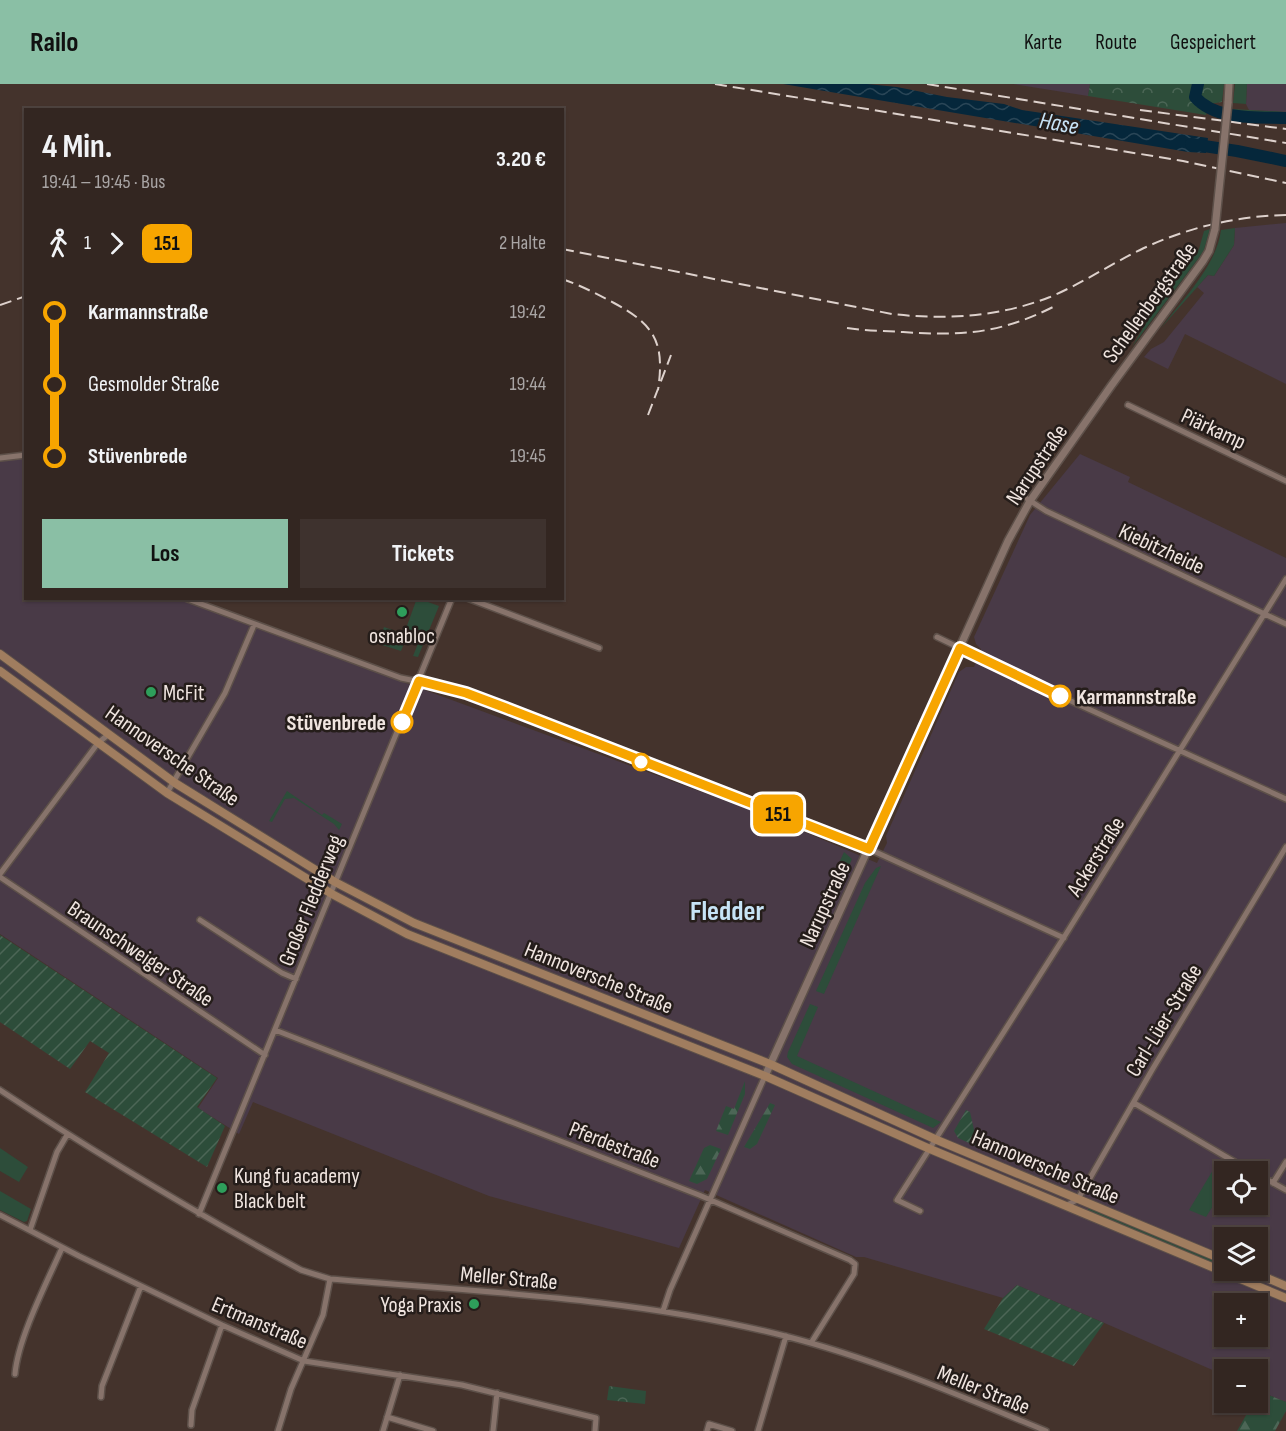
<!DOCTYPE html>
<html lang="de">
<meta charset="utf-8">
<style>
body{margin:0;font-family:"Sofia Sans Condensed",sans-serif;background:#3e322e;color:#f1f3f6;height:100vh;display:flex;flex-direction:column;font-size:22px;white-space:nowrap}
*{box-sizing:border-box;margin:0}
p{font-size:20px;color:#a9a5a5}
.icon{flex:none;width:33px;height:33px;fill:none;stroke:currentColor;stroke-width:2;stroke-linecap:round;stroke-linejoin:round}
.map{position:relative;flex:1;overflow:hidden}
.drawer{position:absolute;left:24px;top:24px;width:540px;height:492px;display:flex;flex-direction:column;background:#332621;border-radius:0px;box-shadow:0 2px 4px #0004,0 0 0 2px #4e433f}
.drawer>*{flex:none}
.badge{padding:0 12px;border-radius:9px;font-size:21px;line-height:39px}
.tools{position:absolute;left:1214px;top:1077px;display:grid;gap:12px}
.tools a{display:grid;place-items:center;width:54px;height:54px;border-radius:0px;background:#332621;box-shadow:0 2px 4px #0004,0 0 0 2px #4e433f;font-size:30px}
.map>.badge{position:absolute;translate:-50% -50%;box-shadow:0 0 0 3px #fff}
.legs{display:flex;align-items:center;gap:9px;height:66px;padding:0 18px;font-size:20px}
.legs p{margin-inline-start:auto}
.headline{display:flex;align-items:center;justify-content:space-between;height:102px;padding:0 18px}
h1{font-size:33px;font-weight:700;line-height:45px}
.cta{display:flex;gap:12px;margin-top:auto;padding:12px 18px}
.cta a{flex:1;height:69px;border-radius:0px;background:#8abfa5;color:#111;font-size:24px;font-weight:700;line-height:69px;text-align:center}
.cta a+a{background:#3e322e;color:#f1f3f6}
ul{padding:0 18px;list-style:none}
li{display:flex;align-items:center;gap:21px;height:72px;font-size:22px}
li i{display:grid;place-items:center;width:9px;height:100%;margin:0 8px;background:currentColor}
li i::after{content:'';width:15px;height:15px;margin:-8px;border:4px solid;border-radius:50%;background:#332621}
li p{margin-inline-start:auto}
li:first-child i{background:linear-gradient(#0000 50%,currentColor 0)}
li:last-child i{background:linear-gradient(currentColor 50%,#0000 0)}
header{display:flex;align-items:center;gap:36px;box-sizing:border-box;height:84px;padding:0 30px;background:#8abfa5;color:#111}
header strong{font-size:28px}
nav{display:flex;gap:33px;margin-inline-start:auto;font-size:21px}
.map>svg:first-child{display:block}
.commercial{fill:#493a47;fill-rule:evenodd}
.grass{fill:#2d4d3a}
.forest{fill:url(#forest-firs)}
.park{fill:url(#park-crowns)}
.garden{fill:url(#garden-furrows)}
.water{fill:url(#water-waves)}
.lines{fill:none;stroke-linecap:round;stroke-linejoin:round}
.river{stroke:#05273b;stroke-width:12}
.minor-casing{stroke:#5d5049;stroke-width:8}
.tertiary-casing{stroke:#5d5049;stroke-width:10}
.secondary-casing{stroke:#5d5049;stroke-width:10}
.minor{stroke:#87736b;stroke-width:5}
.tertiary{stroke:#87736b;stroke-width:7}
.secondary{stroke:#a07d5f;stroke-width:8}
.rail{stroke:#ddd1cc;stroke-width:2;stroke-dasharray:12 6;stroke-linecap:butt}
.tertiary-bridge-casing{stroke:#5d5049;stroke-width:10;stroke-linecap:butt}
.tertiary-bridge{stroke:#87736b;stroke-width:7}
.line-1-casing{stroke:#fff;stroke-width:14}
.line-1{stroke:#f7a500;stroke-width:9}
.leisure-dot{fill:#2e9e5b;stroke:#251d1a;stroke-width:2}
.stop-1-dot{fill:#fff;stroke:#f7a500;stroke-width:3}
.labels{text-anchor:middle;stroke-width:5;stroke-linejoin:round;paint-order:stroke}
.street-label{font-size:22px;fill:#f0e5e0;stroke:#251d1a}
.poi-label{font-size:22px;fill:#f0e5e0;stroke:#251d1a;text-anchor:start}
.stop-label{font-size:22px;font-weight:bold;fill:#f0e5e0;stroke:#251d1a;text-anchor:start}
.water-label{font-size:24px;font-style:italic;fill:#c7e2f5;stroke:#251d1a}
.district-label{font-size:28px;font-weight:bold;fill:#c7e4f6;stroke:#251d1a}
</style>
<header>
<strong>Railo</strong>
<nav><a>Karte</a><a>Route</a><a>Gespeichert</a></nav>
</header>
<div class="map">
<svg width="1286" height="1347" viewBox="0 0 1286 1347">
<defs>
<pattern id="forest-firs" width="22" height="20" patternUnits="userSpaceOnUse" patternTransform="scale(1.5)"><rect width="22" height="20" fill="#2d4d3a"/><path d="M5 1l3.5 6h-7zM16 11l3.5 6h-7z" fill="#4c6656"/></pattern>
<pattern id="park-crowns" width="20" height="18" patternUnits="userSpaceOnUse" patternTransform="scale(1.5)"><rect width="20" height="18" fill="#2d4d3a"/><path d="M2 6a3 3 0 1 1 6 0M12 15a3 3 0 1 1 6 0" fill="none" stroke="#4c6656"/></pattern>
<pattern id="garden-furrows" width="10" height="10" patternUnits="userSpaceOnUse" patternTransform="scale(1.5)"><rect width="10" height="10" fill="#2d4d3a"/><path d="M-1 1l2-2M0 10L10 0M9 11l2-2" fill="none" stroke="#4c6656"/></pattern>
<pattern id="water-waves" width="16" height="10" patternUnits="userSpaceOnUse" patternTransform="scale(1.5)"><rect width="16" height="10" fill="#05273b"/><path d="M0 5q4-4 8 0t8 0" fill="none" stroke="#2a4657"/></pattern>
</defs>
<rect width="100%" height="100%" fill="#44332c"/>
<path class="commercial" d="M 1013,0 L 1090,0 L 1088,12 Z
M 1247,0 L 1286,0 L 1286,28 L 1249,26 L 1246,20 Z
M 1286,139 L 1286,300 L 1185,250 L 1168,285 L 1144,273 L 1151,265 L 1164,258 L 1204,209 L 1197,203 L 1208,191 L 1214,192 L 1234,161 L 1235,144 Z
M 1080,370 L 1130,393 L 1128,398 L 1286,474 L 1286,1318 L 1257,1306 L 1257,1286 L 1224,1286 L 1224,1291 L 1017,1201 L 1003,1214 L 864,1173 L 856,1173 L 705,1106 L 679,1164 L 489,1112 L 253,1018 L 239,1050 L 198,1024 L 218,994 L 0,850 L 0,377 L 25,374 L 26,514 L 178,515 L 772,734 L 877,779 L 887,759 L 886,752 L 959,588 L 966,583 L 974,583 L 981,565 L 976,560 L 974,553 L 1030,431 ZM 1224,1088 L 1257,1088 L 1257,1120 L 1224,1120 ZM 1224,1154 L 1257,1154 L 1257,1186 L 1224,1186 ZM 1224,1220 L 1257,1220 L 1257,1252 L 1224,1252 Z"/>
<path class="grass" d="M 1235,0 L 1247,0 L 1246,20 L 1233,19 Z
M 1233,25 L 1286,28 L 1286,34 L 1232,31 Z
M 1235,144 L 1234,161 L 1214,192 L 1208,191 L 1161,244 C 1182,216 1217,181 1221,146 Z
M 1210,145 L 1204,166 L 1198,175 L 1132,263 L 1153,227 L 1182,183 L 1199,165 L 1204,147 Z
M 417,514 L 439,522 L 418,573 L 413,572 L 419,557 L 407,552 L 401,567 L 379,560 L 380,556 L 385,556 L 387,551 L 382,548 L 384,543 L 404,550 Z
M 287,707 L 322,731 L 324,729 L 342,740 L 339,746 L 334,740 L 294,714 L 285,715 L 272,738 L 269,737 Z
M 844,768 L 852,775 L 828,829 L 823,827 L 824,823 L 820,821 Z
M 881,782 L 824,910 L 816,907 L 865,799 L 876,784 Z
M 810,920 L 818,923 L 797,972 L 941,1038 L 933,1044 L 792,980 L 787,973 L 788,968 Z
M 0,1064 L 28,1083 L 19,1098 L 0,1087 Z
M 1219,1076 L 1229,1082 L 1214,1106 L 1218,1114 L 1206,1133 L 1189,1126 Z
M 0,1107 L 31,1125 L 27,1137 L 24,1138 L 0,1126 Z
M 1089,1123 L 1224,1180 L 1224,1185 L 1087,1128 Z"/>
<path class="forest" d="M 745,997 L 745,1010 L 728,1051 L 716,1047 L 726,1022 L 734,1025 Z
M 770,1019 L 775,1021 L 757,1060 L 750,1065 L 744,1063 Z
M 710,1061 L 721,1065 L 707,1095 L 697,1100 L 689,1097 L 704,1064 Z
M 1266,1310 L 1286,1318 L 1286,1327 L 1275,1347 L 1237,1347 L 1253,1319 L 1257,1318 L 1257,1314 Z"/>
<path class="park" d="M 1090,0 L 1224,0 L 1222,18 L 1209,20 L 1206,31 L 1088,12 Z
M 609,1302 L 646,1307 L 645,1320 L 607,1316 Z"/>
<path class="garden" d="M 0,851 L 217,994 L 197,1023 L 225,1042 L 207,1083 L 85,1008 L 109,969 L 90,957 L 70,985 L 0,938 Z
M 966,1026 L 970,1028 L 978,1063 L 958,1054 L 954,1047 Z
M 1017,1201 L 1104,1239 L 1074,1282 L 984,1245 L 1003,1214 Z"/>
<path class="water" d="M 783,0 L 867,0 L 897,3 L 947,13 L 1004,20 L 1022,26 L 1208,54 L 1206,69 L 1188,68 Z"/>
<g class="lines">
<path class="river" d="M 1198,0 L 1195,13 C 1216,37 1257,33 1286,34
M 1191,60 L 1237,67 L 1286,77"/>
<defs>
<path id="minor" d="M 1128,321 L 1286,397
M 0,374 L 26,371
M 1026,414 L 1046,427 L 1286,540
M 185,514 L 401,594 L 446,603 L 506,624 L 869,765 L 1064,854
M 467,514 L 599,564
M 937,553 L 1038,602 L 1286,715
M 167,709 L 225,609 L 254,541
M 0,790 L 98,659 L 109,650
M 0,793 L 265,971
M 200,836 L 282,889 L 296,895
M 275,946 L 699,1111 L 850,1176 L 855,1180 L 854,1190 L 811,1259
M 0,1006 C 98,1071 198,1130 301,1186 L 330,1195 C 483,1208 636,1214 785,1252 C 875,1275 961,1312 1046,1347
M 1134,1019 L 1252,1088
M 1257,1090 L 1286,1106
M 1273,1099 L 1286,1078
M 1066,1122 L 1078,1115 L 1152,986 L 1286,763
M 920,1127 L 897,1116 L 1066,850 L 1286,495
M 199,1130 L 452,514
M 0,1131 L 79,1172 L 222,1241 L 304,1277 L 462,1301 L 596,1334 L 595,1347
M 30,1146 L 57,1068 L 67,1051
M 663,1227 L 670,1206 L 765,992
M 15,1290 C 18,1254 47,1198 62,1164
M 101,1313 L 102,1302 L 141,1202
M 387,1333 L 433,1347
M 191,1341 L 192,1326 L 222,1241
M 278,1347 L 291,1305 L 323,1231 L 330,1195
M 383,1347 L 400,1291
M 493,1347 L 497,1309
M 707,1347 L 709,1340 L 732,1347
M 758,1347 L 786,1252"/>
<path id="tertiary" d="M 1228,19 L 1229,0
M 765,992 L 1008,457 L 1030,417 L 1111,302 L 1203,177 L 1209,167 L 1215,145"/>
<path id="secondary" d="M 0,570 L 175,699 L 335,798 L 414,839 L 770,980 L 937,1056 L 1224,1176
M 0,587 L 167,709 L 332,810 L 407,850 L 765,992 L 930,1065 L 1286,1214
M 1248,1186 L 1286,1202"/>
</defs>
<use href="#minor" class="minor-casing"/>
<use href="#tertiary" class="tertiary-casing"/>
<use href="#secondary" class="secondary-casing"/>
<use href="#minor" class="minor"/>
<use href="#tertiary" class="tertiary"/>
<use href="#secondary" class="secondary"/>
<path class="rail" d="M 715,0 L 1183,77 L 1286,99
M 927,0 L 1286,59
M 1140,26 L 1286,45
M 562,165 L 892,230 C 946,236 999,233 1050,213 C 1081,200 1109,181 1140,166 C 1185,144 1236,132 1286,131
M 562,195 C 580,201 597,210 614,219 C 655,241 665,259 658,306
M 0,221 L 26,212
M 847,244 C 866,247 885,247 903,248 C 962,252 999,250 1053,223
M 648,331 L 671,271"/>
<defs>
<path id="tertiary-bridge" d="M 1215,145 L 1228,19"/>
</defs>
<use href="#tertiary-bridge" class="tertiary-bridge-casing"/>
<use href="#tertiary-bridge" class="tertiary-bridge"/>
</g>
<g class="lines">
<defs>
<path id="line-1" d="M 402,638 L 419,597 L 466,609 L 506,624 L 869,765 L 960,564 L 1060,612"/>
</defs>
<use href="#line-1" class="line-1-casing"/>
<use href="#line-1" class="line-1"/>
</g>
<g class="leisure-dot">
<circle cx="402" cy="528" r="6"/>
<circle cx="151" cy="608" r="6"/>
<circle cx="222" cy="1104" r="6"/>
<circle cx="474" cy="1220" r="6"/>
</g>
<g class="stop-1-dot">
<circle cx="1060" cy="612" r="10"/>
<circle cx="402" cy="638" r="10"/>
<circle cx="641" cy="678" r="8"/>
</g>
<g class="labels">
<g class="street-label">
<text transform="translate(1149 218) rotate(-54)" y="8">Schellenbergstraße</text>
<text transform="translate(1214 344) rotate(25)" y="8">Piärkamp</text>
<text transform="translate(1036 380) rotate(-56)" y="8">Narupstraße</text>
<text transform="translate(1162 464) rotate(25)" y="8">Kiebitzheide</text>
<text transform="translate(173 671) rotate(35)" y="8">Hannoversche Straße</text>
<text transform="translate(1095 772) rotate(-58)" y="8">Ackerstraße</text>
<text transform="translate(310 816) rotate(-68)" y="8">Großer Fledderweg</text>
<text transform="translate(824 820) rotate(-65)" y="8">Narupstraße</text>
<text transform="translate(141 869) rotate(34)" y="8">Braunschweiger Straße</text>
<text transform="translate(599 893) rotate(22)" y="8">Hannoversche Straße</text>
<text transform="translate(1163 936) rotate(-59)" y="8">Carl-Lüer-Straße</text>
<text transform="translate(615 1060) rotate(21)" y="8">Pferdestraße</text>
<text transform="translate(1046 1082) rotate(23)" y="8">Hannoversche Straße</text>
<text transform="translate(509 1193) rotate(5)" y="8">Meller Straße</text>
<text transform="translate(260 1238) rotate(23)" y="8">Ertmanstraße</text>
<text transform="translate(984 1305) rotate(22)" y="8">Meller Straße</text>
</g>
<g class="poi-label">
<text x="402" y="559" text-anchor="middle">osnabloc</text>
<text x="163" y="616">McFit</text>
<text x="234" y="1099">Kung fu academy<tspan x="234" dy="25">Black belt</tspan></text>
<text x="462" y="1228" text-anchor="end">Yoga Praxis</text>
</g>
<g class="stop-label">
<text x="1076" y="620">Karmannstraße</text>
<text x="386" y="646" text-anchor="end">Stüvenbrede</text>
</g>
<g class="water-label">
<text transform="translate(1059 39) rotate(10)" y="8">Hase</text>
</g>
<g class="district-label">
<text x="727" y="836">Fledder</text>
</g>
</g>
</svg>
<div class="tools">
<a><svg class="icon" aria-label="locate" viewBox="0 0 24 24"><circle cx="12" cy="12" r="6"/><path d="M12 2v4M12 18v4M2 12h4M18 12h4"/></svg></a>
<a><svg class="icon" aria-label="layers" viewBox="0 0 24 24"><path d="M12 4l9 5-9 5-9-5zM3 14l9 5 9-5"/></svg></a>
<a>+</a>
<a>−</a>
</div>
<b class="badge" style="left:778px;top:730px;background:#f7a500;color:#111">151</b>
<section class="drawer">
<div class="headline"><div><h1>4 Min.</h1><p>19:41 – 19:45 · Bus</p></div><b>3.20 €</b></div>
<div class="legs"><svg class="icon" aria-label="walk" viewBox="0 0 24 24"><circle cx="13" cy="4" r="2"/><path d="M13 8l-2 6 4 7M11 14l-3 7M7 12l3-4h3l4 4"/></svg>1<svg class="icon" aria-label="forward" viewBox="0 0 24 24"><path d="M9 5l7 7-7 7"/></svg><b class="badge" style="background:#f7a500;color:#111">151</b><p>2 Halte</p></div>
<ul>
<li><i style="color:#f7a500"></i><b>Karmannstraße</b><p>19:42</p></li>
<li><i style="color:#f7a500"></i><span>Gesmolder Straße</span><p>19:44</p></li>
<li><i style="color:#f7a500"></i><b>Stüvenbrede</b><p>19:45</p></li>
</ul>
<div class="cta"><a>Los</a><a>Tickets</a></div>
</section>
</div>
